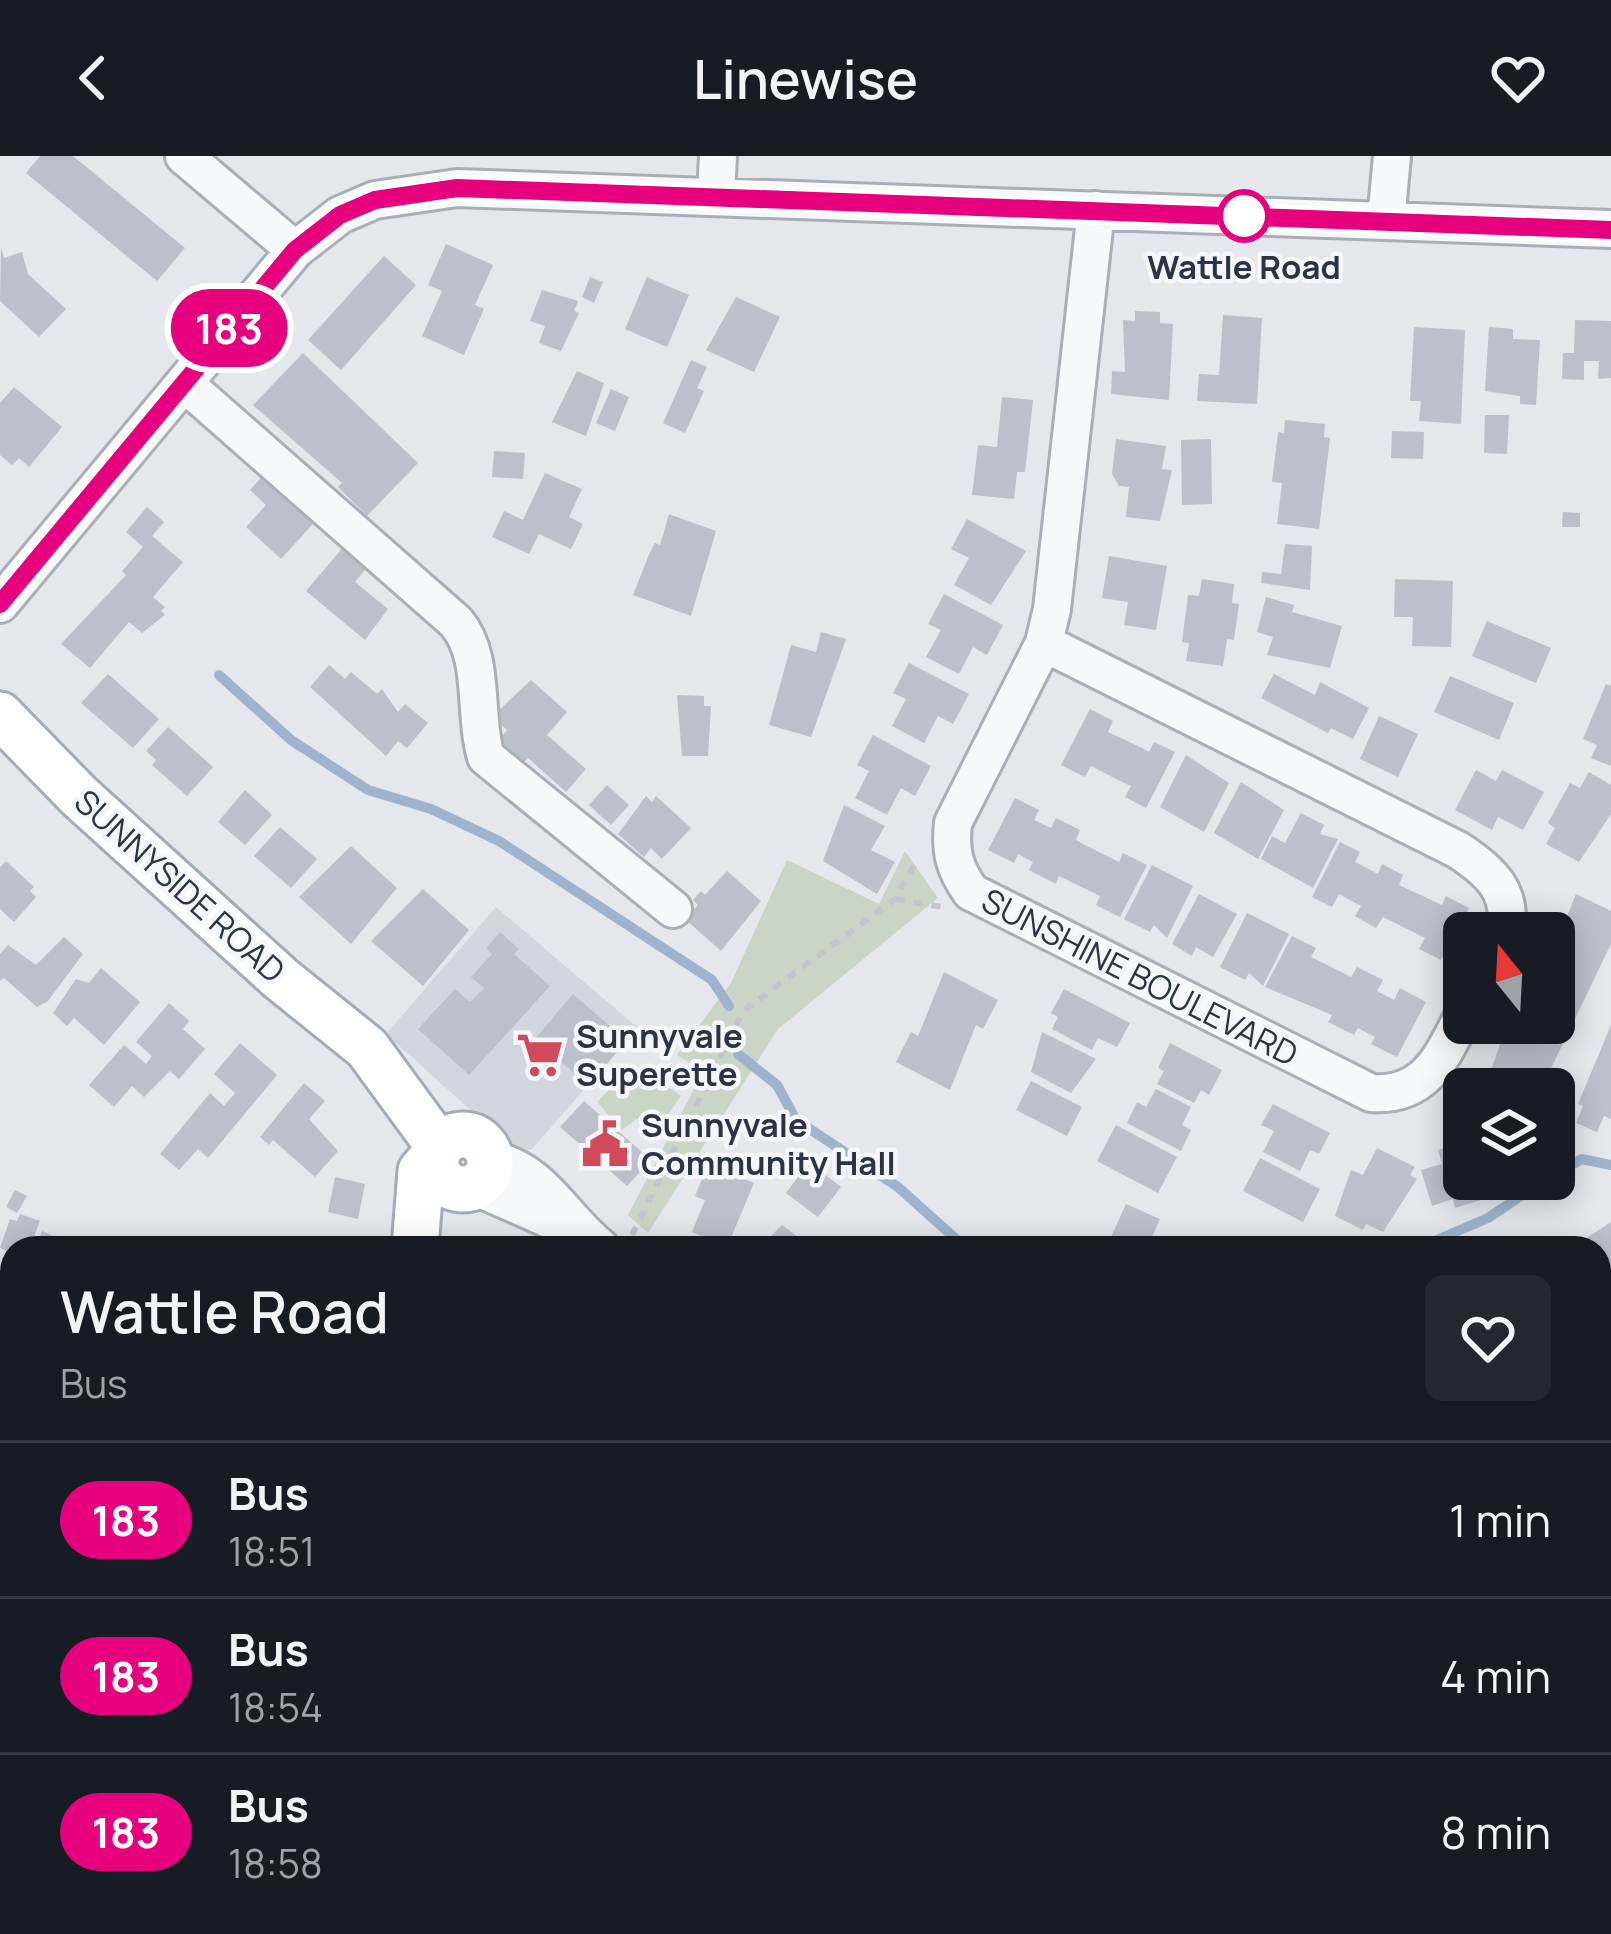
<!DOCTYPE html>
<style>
body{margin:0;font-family:Manrope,sans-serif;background:#242831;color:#f1f3f6;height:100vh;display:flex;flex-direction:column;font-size:45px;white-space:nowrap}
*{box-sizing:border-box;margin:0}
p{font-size:39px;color:#9ea1a6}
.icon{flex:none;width:66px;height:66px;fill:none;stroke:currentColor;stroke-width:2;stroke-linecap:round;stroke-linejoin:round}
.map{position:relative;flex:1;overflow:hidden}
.drawer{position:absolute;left:0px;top:1080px;width:1611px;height:699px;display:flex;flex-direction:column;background:#171b24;border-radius:36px 36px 0 0;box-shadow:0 6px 30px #0003}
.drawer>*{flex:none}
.badge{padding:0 24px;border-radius:39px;font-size:42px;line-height:78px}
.needle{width:78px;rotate:342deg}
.tools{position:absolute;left:1443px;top:756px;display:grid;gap:24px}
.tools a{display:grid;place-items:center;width:132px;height:132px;border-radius:18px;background:#171b24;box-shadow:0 6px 30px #0003;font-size:60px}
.map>.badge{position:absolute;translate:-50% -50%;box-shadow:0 0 0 6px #fff}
.round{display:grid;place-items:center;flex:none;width:126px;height:126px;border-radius:18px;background:#242831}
.overview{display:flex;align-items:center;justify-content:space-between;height:204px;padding:0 60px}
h1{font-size:57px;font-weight:600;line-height:90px}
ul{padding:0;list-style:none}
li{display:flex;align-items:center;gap:36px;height:156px;padding:0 60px;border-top:3px solid #363941}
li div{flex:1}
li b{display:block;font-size:45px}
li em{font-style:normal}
li .badge{min-width:132px;font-weight:700;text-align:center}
header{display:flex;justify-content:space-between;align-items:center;height:156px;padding:0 60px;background:#171b24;font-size:54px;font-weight:600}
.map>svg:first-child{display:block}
.built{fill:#d2d6de}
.green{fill:#c9d6c5}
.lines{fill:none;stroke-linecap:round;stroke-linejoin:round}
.stream{stroke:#9fb4cc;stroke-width:10}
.building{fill:#bbc0ca}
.minor-casing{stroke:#a9aeb7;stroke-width:42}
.major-casing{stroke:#a3abb8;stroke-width:51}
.path{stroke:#c2c5cb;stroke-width:6;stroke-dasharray:9 9;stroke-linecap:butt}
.minor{stroke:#f7f8fa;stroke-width:36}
.major{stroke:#fff;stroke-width:45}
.line-casing{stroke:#fff;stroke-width:27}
.line{stroke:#e6007e;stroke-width:18}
.stop-dot{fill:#fff;stroke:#e6007e;stroke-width:6}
.labels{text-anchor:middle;stroke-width:9;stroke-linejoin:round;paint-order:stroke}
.stop-label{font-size:33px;font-weight:bold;fill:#2b3445;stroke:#f4f6f9}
.street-label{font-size:33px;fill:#2b3445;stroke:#f4f6f9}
.poi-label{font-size:33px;font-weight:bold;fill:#2b3445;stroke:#f4f6f9;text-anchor:start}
</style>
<header><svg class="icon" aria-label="back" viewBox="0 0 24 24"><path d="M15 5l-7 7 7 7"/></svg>Linewise<svg class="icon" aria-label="heart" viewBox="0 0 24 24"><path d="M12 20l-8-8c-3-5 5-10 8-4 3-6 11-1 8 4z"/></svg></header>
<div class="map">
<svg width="1611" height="1778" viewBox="0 0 1611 1778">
<rect width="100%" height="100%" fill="#e4e7ec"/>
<path class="built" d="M 496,751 L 638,872 L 531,994 L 515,994 L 386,878 Z"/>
<path class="green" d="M 905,695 L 938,742 L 778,873 L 648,1077 L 628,1059 L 703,916 L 677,899 L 731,827 L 787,704 L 879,748 Z
M 622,921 L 658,923 L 681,940 L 658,973 L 638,962 L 622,974 L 597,946 Z"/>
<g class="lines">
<path class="stream" d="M 219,519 L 291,584 L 368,634 L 431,653 L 499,685 L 712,824 L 729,850
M 738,898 L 777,929 L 796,964 L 898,1031 L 966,1092
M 1554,1018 L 1582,1003 L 1611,1009
M 1418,1092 L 1488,1062 L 1546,1023"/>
</g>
<path class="building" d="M 40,0 L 73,0 L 185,92 L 157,125 L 26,17 Z
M 446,88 L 493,109 L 475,149 L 484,153 L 464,199 L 422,180 L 442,135 L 428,129 Z
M 1,92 L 4,102 L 22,96 L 28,118 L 66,153 L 39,181 L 0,145 Z
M 384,100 L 416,129 L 341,214 L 308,184 Z
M 590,121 L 603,126 L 594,147 L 582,141 Z
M 647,121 L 689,139 L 667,191 L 625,173 Z
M 542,134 L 578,145 L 574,155 L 579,157 L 561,195 L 539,187 L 545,170 L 530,165 Z
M 736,141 L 780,161 L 754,216 L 706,194 Z
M 1135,155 L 1160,156 L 1160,167 L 1173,168 L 1169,244 L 1111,238 L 1112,215 L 1125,216 L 1123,164 L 1135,165 Z
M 1223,159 L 1262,162 L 1257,248 L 1197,245 L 1199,218 L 1219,219 Z
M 1575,164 L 1611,165 L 1611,222 L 1598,223 L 1599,205 L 1584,205 L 1584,224 L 1562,223 L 1563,197 L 1574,197 Z
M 1414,171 L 1465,174 L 1461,268 L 1419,265 L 1421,245 L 1410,245 Z
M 1489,171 L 1513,173 L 1513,183 L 1540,184 L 1536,249 L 1520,248 L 1520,240 L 1485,235 Z
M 303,197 L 418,307 L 367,360 L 338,331 L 342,327 L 253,249 Z
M 691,204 L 707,211 L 697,232 L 704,235 L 685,277 L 663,267 Z
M 577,215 L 604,227 L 586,280 L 552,266 Z
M 14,231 L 62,271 L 29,311 L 19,302 L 12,309 L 0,299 L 0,247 Z
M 611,233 L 629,241 L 615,275 L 596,267 Z
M 1002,241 L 1033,244 L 1025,316 L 1017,316 L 1014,343 L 972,339 L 978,289 L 997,291 Z
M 1485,259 L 1509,259 L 1507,298 L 1484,297 Z
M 1285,264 L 1325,268 L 1324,281 L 1330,282 L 1319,373 L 1277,368 L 1282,327 L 1272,326 L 1278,276 L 1284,277 Z
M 1392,275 L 1424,276 L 1423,303 L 1391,302 Z
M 1116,283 L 1166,290 L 1162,313 L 1172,314 L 1160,365 L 1126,361 L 1129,331 L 1119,330 L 1112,318 Z
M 1211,283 L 1212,348 L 1182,349 L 1181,284 Z
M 494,295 L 525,297 L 523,323 L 492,321 Z
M 269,313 L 320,360 L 281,403 L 246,371 L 266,349 L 250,334 Z
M 545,317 L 582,333 L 569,361 L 583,368 L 571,393 L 539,378 L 529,398 L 492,381 L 504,355 L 523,364 Z
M 147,351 L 164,366 L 152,380 L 183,406 L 153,441 L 165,451 L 161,455 L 165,459 L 142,477 L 129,466 L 90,512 L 61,488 L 126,419 L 122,415 L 143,391 L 126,376 Z
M 1563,356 L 1580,357 L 1580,371 L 1562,371 Z
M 669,358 L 716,375 L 691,460 L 633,439 L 650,396 L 655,387 L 660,389 Z
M 967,363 L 1026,395 L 991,449 L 954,429 L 969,402 L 951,393 Z
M 351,382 L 375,402 L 355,426 L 388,453 L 365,484 L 306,435 Z
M 1285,388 L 1312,390 L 1310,434 L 1261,427 L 1262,416 L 1281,418 Z
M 1109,400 L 1167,410 L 1156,474 L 1124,469 L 1128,446 L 1102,442 Z
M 1202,423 L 1234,428 L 1232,447 L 1239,448 L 1234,484 L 1227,483 L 1223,510 L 1186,505 L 1189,487 L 1182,486 L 1188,439 L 1199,440 Z
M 1395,423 L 1453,425 L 1451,491 L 1412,490 L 1413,461 L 1394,461 Z
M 944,438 L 1003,469 L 987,499 L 973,491 L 959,518 L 926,501 L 941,474 L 928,468 Z
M 1266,441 L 1294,449 L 1292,456 L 1342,470 L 1330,512 L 1267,499 L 1273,481 L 1257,476 Z
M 1487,465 L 1551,492 L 1536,527 L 1472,500 Z
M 821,476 L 846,483 L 811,581 L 769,569 L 791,489 L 816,496 Z
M 909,507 L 969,538 L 953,568 L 938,560 L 924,587 L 892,570 L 906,543 L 893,537 Z
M 329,509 L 345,523 L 351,516 L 377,538 L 382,533 L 398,556 L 405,548 L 428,567 L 407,592 L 398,585 L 386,600 L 310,531 Z
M 108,518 L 159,563 L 133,592 L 81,547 Z
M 1274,518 L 1315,539 L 1320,526 L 1369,552 L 1353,583 L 1331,572 L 1328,577 L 1261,542 Z
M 1450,520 L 1514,547 L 1499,584 L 1434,556 Z
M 531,524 L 567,556 L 547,579 L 586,613 L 566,636 L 528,602 L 521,609 L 496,587 L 507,574 L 492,561 Z
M 1606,528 L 1611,530 L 1611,610 L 1591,602 L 1597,589 L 1583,583 Z
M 677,539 L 704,540 L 704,550 L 711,550 L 708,600 L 682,600 Z
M 1090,553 L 1113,565 L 1108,576 L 1142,592 L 1149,596 L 1154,586 L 1175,596 L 1146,652 L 1125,641 L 1131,630 L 1124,627 L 1091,610 L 1085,621 L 1061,609 Z
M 1379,560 L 1418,578 L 1398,621 L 1360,603 Z
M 168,571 L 213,611 L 187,640 L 152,609 L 156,604 L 146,595 Z
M 873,579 L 931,610 L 915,640 L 901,632 L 887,659 L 855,642 L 869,615 L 857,609 Z
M 1186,599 L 1229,627 L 1204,676 L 1160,651 Z
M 1476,614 L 1496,625 L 1502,614 L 1544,636 L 1523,674 L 1498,661 L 1492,674 L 1455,654 Z
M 1589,616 L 1611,629 L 1611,658 L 1579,706 L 1546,688 L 1555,672 L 1548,667 L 1570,627 L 1580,632 Z
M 1241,626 L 1284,654 L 1258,703 L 1214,677 Z
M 607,629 L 629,649 L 611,669 L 589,649 Z
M 245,634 L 272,659 L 245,689 L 218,666 Z
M 646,640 L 652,646 L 656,640 L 691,672 L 662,703 L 651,692 L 644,701 L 618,678 Z
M 1015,642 L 1039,654 L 1034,664 L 1051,672 L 1056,662 L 1080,674 L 1076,684 L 1085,689 L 1119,706 L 1123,697 L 1147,709 L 1120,761 L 1096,749 L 1100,740 L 1059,720 L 1056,728 L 1029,714 L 1033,706 L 1018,698 L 1014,707 L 988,694 Z
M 844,649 L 885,670 L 871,694 L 895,706 L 877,738 L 823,705 Z
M 1301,657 L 1324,669 L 1320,678 L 1338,683 L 1313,732 L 1261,703 L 1272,680 L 1285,687 Z
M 280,671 L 317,703 L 291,732 L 254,700 Z
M 1340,686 L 1360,696 L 1355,706 L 1378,718 L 1382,708 L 1403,719 L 1399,729 L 1442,749 L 1446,740 L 1469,752 L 1441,804 L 1419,793 L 1425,782 L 1383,761 L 1376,772 L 1355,760 L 1361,750 L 1339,738 L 1332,751 L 1312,741 Z
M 351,690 L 397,732 L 351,788 L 299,741 Z
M 6,705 L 34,731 L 30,735 L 36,741 L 14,766 L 0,753 L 0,711 Z
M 1152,709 L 1193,730 L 1167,782 L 1154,769 L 1150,776 L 1124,763 Z
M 727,715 L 761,745 L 721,795 L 685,763 L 698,749 L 693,744 L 701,735 L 705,739 Z
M 423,733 L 469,774 L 423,830 L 371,785 Z
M 1199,738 L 1237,758 L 1213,801 L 1196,791 L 1192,800 L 1172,788 Z
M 1576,738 L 1611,755 L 1611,788 L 1541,933 L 1473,933 L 1476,927 L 1485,931 L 1503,880 L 1509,883 L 1516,870 L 1508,867 L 1554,867 L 1554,792 Z
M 1247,757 L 1289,778 L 1263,830 L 1249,817 L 1245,824 L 1220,811 Z
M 500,776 L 519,793 L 514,798 L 550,830 L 469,919 L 418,873 L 455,833 L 470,846 L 484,832 L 471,821 L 492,798 L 486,792 Z
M 1292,780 L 1316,792 L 1311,801 L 1351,821 L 1357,811 L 1383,824 L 1377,835 L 1394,844 L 1400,832 L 1426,846 L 1397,901 L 1371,888 L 1375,881 L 1358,872 L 1354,879 L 1328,866 L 1332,859 L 1265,831 Z
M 64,781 L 83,798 L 48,845 L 37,851 L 4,822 L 0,825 L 0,798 L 8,789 L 36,809 Z
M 101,812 L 140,846 L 104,889 L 74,862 L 67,870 L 53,857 L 76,823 L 89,827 Z
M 944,816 L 998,844 L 983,873 L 976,869 L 950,934 L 896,906 L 911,876 L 918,880 Z
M 1064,833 L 1130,867 L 1117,891 L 1098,882 L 1092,894 L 1052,873 L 1058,861 L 1051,857 Z
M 573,838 L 627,885 L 588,929 L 535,883 Z
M 169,847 L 189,865 L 183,873 L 205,893 L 179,923 L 170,915 L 144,941 L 132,930 L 114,951 L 89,929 L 124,889 L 146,908 L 152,900 L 136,886 Z
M 1611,869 L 1611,963 L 1604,960 L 1597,976 L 1576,967 L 1583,950 L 1578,948 Z
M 1042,876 L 1096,903 L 1071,937 L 1031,916 Z
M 240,887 L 277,919 L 208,1002 L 198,993 L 179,1014 L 160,998 L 210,937 L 224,950 L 235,937 L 214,918 Z
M 1170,887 L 1222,914 L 1209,939 L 1201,934 L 1194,947 L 1157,928 L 1164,915 L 1158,912 Z
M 1031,925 L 1082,951 L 1067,980 L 1016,954 Z
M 304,927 L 325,945 L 309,963 L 338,995 L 315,1021 L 273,984 L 269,989 L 260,981 Z
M 1156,933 L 1191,951 L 1182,969 L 1191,974 L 1181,995 L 1127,967 L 1137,946 L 1146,951 Z
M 584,945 L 651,1004 L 627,1030 L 560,971 Z
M 1273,948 L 1330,977 L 1319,998 L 1310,994 L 1300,1015 L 1263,996 L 1274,975 L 1261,969 Z
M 1116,969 L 1177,1001 L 1158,1037 L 1097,1005 Z
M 1464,986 L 1464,1023 L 1489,1023 L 1494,1040 L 1455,1052 L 1453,1043 L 1432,1050 L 1421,1014 L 1442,1008 L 1438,994 Z
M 1377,992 L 1415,1011 L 1410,1019 L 1417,1023 L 1383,1076 L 1366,1068 L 1363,1074 L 1335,1060 L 1351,1014 L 1363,1019 Z
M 1260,1002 L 1320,1033 L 1303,1066 L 1243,1035 Z
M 809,1006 L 841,1031 L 818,1061 L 786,1037 Z
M 708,1008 L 754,1027 L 727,1091 L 692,1076 L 705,1044 L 695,1040 Z
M 335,1021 L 365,1028 L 358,1063 L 328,1056 Z
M 15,1034 L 27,1040 L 17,1057 L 6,1051 Z
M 1126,1048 L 1160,1063 L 1147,1092 L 1106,1092 Z
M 20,1058 L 40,1065 L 30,1092 L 12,1092 L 12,1097 L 0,1092 L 10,1063 L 17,1065 Z
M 1611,1066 L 1611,1120 L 1605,1124 L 1599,1092 L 1571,1092 Z
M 782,1069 L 805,1086 L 800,1092 L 759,1092 Z
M 42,1075 L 75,1089 L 74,1092 L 35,1092 Z
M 215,1082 L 257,1084 L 257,1092 L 214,1092 Z
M 1599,1146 L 1611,1151 L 1607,1247 L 1599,1244 Z
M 1605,1359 L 1611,1361 L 1611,1441 L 1603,1453 L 1599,1371 Z
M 0,1410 L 12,1433 L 12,1481 L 3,1486 Z
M 1606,1552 L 1611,1555 L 1611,1590 L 1599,1581 Z
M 355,1767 L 390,1767 L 399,1778 L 342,1778 Z
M 631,1767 L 673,1767 L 671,1778 L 630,1778 Z
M 835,1767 L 882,1767 L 877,1778 L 829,1778 Z
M 1300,1767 L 1336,1767 L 1321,1778 L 1287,1778 Z"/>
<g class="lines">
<defs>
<path id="minor" d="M 184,0 L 295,94
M 716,38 L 718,0
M 1096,54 L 1052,453 L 1044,487 L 953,667 C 950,696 954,712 971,736 L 1371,937 C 1426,941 1442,901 1464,858
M 1386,65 L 1392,0
M 184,227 L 456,466 C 486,501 473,558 486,601 L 673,753
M 0,448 L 295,94 L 340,59 L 375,44 L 457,32 L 1611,73
M 1044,487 L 1458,694 C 1490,715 1514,736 1505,777
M 491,1003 C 545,1016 561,1060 601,1092
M 476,1031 L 580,1077
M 1599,1744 L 1611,1760
M 1210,1778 L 1219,1767"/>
<path id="major" d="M 0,559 L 79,640 L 280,822 L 367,892 L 438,989
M436 1006a27 27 0 1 1 54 0a27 27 0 1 1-54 0Z
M 415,1092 L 421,1015 L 435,999
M 40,1778 L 43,1767"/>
</defs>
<use href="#minor" class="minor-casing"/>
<use href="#major" class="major-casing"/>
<path class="path" d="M 896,743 L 942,751
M 632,1079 L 743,855 L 895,743 L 918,703"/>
<use href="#minor" class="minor"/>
<use href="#major" class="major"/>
</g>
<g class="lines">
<defs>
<path id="line" d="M 0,448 L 295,94 L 340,59 L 375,44 L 457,32 L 1611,74"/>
</defs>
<use href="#line" class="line-casing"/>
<use href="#line" class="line"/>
</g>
<defs>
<symbol id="supermarket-bare" viewBox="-9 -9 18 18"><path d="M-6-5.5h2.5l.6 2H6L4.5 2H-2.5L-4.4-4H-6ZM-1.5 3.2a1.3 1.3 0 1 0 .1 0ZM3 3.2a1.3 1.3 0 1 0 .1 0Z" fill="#d1495b" stroke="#f4f6f9" stroke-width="2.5" paint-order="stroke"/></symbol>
<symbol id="civic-bare" viewBox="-9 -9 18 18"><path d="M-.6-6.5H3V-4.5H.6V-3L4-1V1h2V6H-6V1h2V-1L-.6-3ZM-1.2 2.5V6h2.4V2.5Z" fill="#d1495b" stroke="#f4f6f9" stroke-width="2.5" paint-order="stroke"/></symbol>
</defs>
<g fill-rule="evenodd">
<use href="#supermarket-bare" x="507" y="866" width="66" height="66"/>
<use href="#civic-bare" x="572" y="955" width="66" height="66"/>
</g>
<circle class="stop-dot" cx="1244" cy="60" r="24"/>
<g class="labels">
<g class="stop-label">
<text x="1244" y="123">Wattle Road</text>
</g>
<g class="street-label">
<text transform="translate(180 730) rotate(42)" y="12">SUNNYSIDE ROAD</text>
<text transform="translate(1140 821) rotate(27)" y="12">SUNSHINE BOULEVARD</text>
</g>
<g class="poi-label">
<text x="576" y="892">Sunnyvale<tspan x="576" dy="38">Superette</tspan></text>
<text x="641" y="981">Sunnyvale<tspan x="641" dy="38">Community Hall</tspan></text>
</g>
</g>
</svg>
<div class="tools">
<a><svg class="needle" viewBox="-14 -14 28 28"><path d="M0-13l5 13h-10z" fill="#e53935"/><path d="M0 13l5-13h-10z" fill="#9ea1a6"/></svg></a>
<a><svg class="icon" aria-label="layers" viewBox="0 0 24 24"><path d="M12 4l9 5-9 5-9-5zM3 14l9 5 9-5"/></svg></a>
</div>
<b class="badge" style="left:229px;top:172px;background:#e6007e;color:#fff">183</b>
<section class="drawer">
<div class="overview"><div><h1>Wattle Road</h1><p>Bus</p></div><a class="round"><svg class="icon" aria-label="heart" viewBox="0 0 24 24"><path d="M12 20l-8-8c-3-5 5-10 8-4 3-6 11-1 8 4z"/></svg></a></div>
<ul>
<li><span class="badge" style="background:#e6007e;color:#fff">183</span><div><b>Bus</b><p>18:51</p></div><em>1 min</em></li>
<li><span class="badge" style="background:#e6007e;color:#fff">183</span><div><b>Bus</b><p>18:54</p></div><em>4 min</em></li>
<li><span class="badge" style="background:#e6007e;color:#fff">183</span><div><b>Bus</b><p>18:58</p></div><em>8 min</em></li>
</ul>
</section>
</div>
